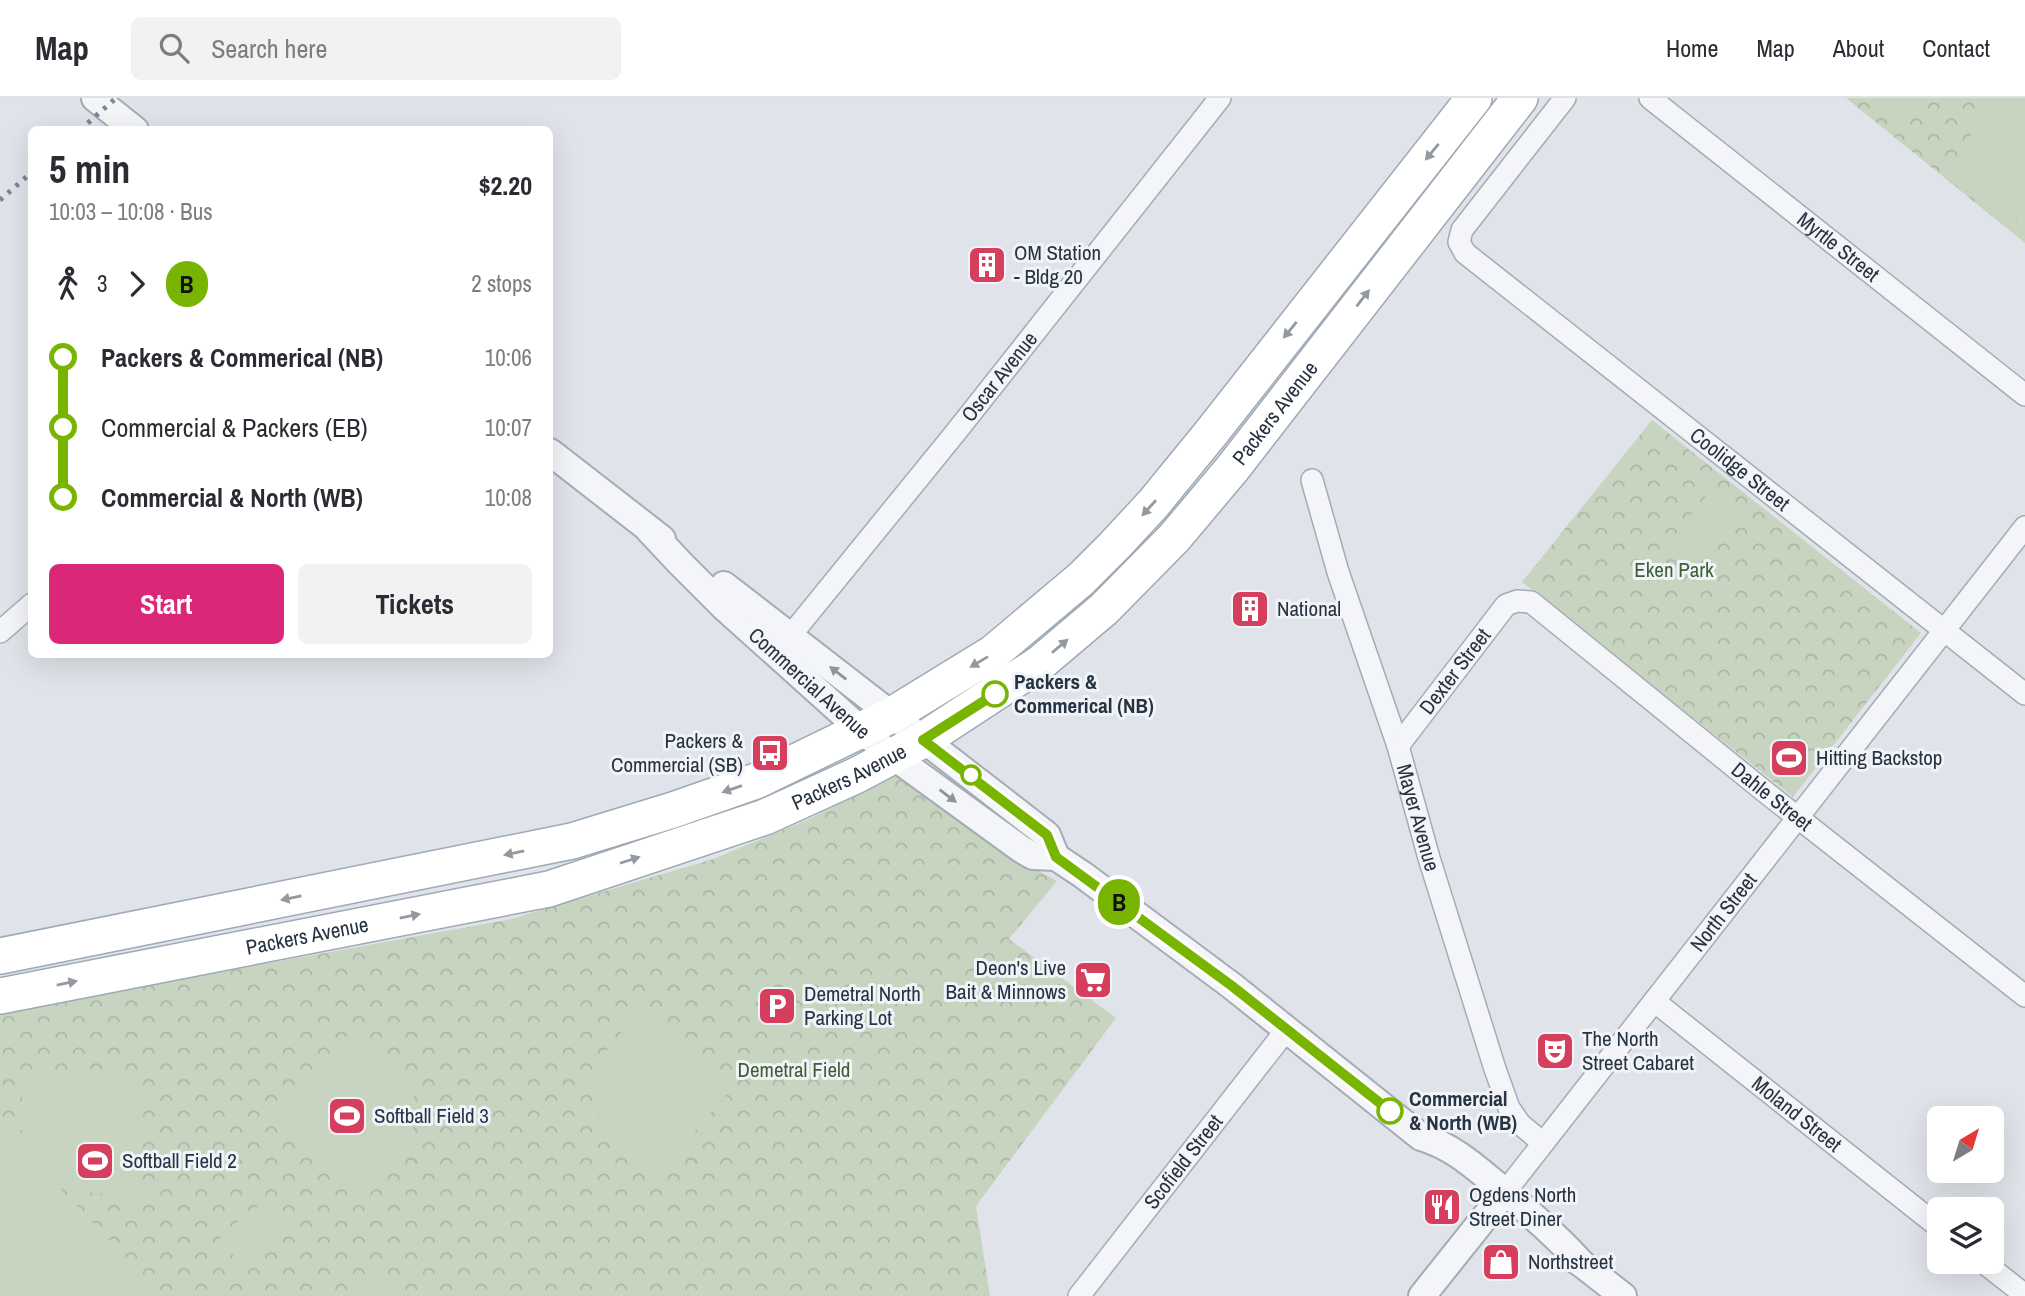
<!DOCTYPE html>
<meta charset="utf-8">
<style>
body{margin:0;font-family:"Archivo Narrow",sans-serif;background:#f2f2f3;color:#2b2b33;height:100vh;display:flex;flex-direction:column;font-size:26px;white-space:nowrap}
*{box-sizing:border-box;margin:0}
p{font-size:23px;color:#7c7c81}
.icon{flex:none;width:38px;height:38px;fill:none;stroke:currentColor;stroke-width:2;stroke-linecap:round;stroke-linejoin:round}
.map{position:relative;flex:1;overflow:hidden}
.panel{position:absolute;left:28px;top:28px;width:525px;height:532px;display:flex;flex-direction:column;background:#fff;border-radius:10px;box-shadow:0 7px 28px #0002}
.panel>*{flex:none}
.badge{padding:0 14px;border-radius:23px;font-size:24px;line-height:46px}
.needle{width:46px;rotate:38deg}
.tools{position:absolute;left:1927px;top:1008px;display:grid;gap:14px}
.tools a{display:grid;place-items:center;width:77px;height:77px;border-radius:10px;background:#fff;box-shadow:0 7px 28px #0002;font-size:35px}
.map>.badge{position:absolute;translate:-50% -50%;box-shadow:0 0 0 4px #fff}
.legs{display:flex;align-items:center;gap:10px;height:77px;padding:0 21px;font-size:23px}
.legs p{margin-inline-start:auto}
.head{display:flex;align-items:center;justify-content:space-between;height:119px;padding:0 21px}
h1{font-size:38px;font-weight:700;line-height:52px}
.primary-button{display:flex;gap:14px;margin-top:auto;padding:14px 21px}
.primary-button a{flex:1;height:80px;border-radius:10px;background:#db2777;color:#fff;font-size:28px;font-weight:700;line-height:80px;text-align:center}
.primary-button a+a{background:#f2f2f3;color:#2b2b33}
ul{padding:0 21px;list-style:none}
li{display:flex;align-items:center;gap:24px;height:70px;font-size:26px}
li i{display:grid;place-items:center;width:10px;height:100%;margin:0 9px;background:currentColor}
li i::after{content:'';width:18px;height:18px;margin:-9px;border:5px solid;border-radius:50%;background:#fff}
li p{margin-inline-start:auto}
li:first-child i{background:linear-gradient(#0000 50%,currentColor 0)}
li:last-child i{background:linear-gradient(currentColor 50%,#0000 0)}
header{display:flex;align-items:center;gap:42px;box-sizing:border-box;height:98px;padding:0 35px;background:#fff;border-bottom:2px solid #e1e1e2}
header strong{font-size:33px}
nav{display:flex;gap:38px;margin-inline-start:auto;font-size:24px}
.search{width:490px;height:63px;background:#f2f2f3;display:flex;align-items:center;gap:18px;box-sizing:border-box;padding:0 24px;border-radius:10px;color:#7c7c81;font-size:26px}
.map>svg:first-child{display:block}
.park{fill:url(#park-crowns)}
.pitch{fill:#c7d4c0}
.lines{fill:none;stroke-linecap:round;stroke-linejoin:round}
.minor-casing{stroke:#a5abb4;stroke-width:24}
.tertiary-casing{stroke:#a5abb4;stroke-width:30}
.primary-casing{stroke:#9ea9b6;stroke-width:38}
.minor{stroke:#f3f5f8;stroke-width:21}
.tertiary{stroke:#f3f5f8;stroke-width:26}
.primary{stroke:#fff;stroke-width:35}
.rail{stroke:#788594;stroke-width:5;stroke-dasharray:3.5 7;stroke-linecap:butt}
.oneway{fill:#9399a0}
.oneway2{fill:#8d949d}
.line-1-casing{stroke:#fff;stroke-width:16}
.line-1{stroke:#78b500;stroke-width:10}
.stop-1-dot{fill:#fff;stroke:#78b500;stroke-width:3.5}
.labels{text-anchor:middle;stroke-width:6;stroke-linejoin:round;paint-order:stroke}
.street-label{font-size:21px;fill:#273342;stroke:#f0f3f7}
.poi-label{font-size:21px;fill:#273342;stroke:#f0f3f7;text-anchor:start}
.park-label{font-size:21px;fill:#3e5f34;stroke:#f0f3f7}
.stop-label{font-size:21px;font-weight:bold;fill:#273342;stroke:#f0f3f7;text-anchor:start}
</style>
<header>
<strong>Map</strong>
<div class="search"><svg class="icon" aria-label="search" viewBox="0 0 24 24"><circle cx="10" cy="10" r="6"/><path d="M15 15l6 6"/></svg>Search here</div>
<nav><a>Home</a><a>Map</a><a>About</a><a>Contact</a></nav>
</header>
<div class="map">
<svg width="2025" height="1198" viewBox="0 0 2025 1198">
<defs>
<pattern id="park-crowns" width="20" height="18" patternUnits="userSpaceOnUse" patternTransform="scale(1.75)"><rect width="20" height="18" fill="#c7d4c0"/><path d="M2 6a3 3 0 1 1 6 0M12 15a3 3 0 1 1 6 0" fill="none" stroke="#abb6a6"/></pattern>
</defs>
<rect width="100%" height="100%" fill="#e0e4ea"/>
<path class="park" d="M 1846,0 L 2025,0 L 2025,145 Z
M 1652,322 L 1921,535 L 1793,699 L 1522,484 Z
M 896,678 L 902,680 L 1011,758 L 1057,783 L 1009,841 L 1116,920 L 976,1108 L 990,1198 L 0,1198 L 0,914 L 511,821 L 713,761 L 807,722 L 889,680 Z"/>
<path class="pitch" d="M 1869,0 L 1920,0 L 1895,23 L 1880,15 Z
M 1993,0 L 2025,0 L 2025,122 C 1989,113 1975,103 1946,80 Z
M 1708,396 L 1735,418 L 1695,467 L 1668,446 Z
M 639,912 L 725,979 L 726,997 L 654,1080 L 599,1031 L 596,966 Z
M 353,931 L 414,988 L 413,1044 L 364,1103 L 281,1027 L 281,1010 Z
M 23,971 L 132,975 L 144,987 L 139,1100 L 79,1093 L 21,1032 Z
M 0,1027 L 159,1195 L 156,1198 L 19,1198 L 0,1178 Z
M 268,1101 L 288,1128 L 239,1165 L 219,1138 Z
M 375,1174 L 406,1198 L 356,1198 Z"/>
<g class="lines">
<defs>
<g id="minor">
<path id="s1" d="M 1565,0 L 1462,132 L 1459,144 L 1465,155 L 2025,596"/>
<path id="s2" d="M 1650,0 L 2025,297"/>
<path id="s3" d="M 1312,382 L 1338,474 L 1398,648 L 1429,760 L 1495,971 L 1509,1010 L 1520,1026 L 1543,1045"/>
<path d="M 0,534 L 32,506"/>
<path id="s4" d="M 782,548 L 956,334 L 1220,0"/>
<path id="s5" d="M 1398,648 L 1506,507 L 1517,503 L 1531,504 L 1764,693 L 2025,898"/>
<path id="s6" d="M 1654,903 L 1939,1129"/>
<path id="s7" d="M 1505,1094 L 2025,429"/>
<path d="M 1983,1164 L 2025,1197"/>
<path id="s8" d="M 1079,1198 L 1287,931"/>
</g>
<g id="tertiary">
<path d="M 95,0 L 135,32"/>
<path d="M 550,354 L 662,441"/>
<path id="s9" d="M 649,432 L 680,465 L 724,509 L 861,632 L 893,658 L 1021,751 L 1033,758 L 1056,759 L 1083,777 L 1232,888 L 1421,1039 C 1452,1048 1474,1068 1498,1088 C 1528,1113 1556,1137 1582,1166"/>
<path d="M 724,487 L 1047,737 L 1056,759"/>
<path d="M 1568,1157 L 1582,1166 L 1623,1198"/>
<path d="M 1422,1198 L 1505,1094"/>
</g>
<g id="primary">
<path d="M 0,858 L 572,743 L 673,712 L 756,683 L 892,617 L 993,555 L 1081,481 L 1115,447 L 1153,406 L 1211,335 L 1474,0"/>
<path id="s10" d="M 0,898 L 549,791 L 765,719 L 857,677 L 923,642 L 1039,566 L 1104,511 L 1174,440 L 1232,371 L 1520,0"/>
</g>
</defs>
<use href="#minor" class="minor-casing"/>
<use href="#tertiary" class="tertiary-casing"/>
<use href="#primary" class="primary-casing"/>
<use href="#minor" class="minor"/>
<use href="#tertiary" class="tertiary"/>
<use href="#primary" class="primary"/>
<path class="rail" d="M 80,32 L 116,0
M 0,102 L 32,74"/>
</g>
<defs><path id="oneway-solid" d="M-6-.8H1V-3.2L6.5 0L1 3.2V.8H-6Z" transform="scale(1.75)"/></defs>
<g class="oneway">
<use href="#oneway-solid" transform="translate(1432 54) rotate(129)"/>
<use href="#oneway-solid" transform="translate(1363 200) rotate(-52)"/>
<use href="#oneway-solid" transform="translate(1290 232) rotate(129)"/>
<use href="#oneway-solid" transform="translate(1149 410) rotate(132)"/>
<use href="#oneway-solid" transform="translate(1060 548) rotate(-40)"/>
<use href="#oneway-solid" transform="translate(979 564) rotate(149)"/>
<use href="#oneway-solid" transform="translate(732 691) rotate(161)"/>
<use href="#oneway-solid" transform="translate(514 755) rotate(168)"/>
<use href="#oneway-solid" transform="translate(630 762) rotate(-18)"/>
<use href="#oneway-solid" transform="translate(291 800) rotate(169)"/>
<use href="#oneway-solid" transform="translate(410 818) rotate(-11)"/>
<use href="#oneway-solid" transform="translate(67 885) rotate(-11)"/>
</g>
<g class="oneway2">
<use href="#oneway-solid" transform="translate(838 575) rotate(-142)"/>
<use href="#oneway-solid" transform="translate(948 698) rotate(37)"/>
</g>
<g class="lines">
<defs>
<path id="line-1" d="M 995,596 L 923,642 L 1047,737 L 1056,759 L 1232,888 L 1390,1013"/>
</defs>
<use href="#line-1" class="line-1-casing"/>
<use href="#line-1" class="line-1"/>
</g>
<defs>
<symbol id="building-square" viewBox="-11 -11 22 22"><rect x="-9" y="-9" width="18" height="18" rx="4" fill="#d63e5d" stroke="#f0f3f7"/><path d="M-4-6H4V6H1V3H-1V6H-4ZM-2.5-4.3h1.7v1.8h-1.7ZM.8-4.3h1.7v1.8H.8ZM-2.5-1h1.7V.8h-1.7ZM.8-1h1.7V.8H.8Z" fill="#fff"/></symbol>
<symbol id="bus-square" viewBox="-11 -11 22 22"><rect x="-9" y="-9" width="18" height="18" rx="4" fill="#d63e5d" stroke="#f0f3f7"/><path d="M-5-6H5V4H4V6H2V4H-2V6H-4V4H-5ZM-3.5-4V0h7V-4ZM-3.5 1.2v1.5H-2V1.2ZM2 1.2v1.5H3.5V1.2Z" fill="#fff"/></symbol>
<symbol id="stadium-square" viewBox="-11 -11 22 22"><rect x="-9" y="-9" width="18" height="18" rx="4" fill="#d63e5d" stroke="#f0f3f7"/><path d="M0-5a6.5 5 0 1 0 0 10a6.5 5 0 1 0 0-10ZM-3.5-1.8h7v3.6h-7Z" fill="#fff"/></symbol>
<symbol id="supermarket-square" viewBox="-11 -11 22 22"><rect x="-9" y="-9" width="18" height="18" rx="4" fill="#d63e5d" stroke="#f0f3f7"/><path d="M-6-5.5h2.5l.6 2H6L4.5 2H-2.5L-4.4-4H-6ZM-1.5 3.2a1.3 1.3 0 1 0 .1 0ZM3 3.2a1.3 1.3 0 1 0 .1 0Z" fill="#fff"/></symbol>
<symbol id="parking-square" viewBox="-11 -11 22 22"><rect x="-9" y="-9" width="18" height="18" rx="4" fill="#d63e5d" stroke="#f0f3f7"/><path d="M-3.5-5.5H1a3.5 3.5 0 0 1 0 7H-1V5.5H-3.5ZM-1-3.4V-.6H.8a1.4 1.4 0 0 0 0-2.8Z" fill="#fff"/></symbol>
<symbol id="theatre-square" viewBox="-11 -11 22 22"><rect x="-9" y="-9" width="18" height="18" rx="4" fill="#d63e5d" stroke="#f0f3f7"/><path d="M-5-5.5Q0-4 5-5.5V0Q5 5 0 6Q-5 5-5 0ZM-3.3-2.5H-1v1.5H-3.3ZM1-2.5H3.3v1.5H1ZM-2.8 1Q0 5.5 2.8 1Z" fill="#fff"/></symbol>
<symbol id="restaurant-square" viewBox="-11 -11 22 22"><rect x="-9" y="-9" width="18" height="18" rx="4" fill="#d63e5d" stroke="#f0f3f7"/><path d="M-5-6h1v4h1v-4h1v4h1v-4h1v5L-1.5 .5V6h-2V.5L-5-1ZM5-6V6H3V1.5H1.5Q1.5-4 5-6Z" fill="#fff"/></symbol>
<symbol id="shop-square" viewBox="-11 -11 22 22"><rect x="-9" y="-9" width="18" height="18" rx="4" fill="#d63e5d" stroke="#f0f3f7"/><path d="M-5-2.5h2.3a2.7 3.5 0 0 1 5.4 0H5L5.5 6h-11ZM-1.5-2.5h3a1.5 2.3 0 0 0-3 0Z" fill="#fff"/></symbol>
</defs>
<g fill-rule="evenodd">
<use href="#building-square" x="965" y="145" width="44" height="44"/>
<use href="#building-square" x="1228" y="489" width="44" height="44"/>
<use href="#bus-square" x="748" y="633" width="44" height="44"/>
<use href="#stadium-square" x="1767" y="638" width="44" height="44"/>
<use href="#supermarket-square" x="1071" y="860" width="44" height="44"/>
<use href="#parking-square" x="755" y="886" width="44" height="44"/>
<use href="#theatre-square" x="1533" y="931" width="44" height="44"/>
<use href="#stadium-square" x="325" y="996" width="44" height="44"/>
<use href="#stadium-square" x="73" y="1041" width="44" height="44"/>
<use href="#restaurant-square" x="1420" y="1087" width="44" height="44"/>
<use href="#shop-square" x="1479" y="1142" width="44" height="44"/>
</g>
<g class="stop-1-dot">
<circle cx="995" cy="596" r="12"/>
<circle cx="971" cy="677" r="9"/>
<circle cx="1390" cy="1013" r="12"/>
</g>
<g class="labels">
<g class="street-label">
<text dy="7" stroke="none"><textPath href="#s2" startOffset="240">Myrtle Street</textPath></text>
<text dy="7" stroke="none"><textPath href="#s4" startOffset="346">Oscar Avenue</textPath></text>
<text dy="7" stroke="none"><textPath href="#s10" startOffset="1447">Packers Avenue</textPath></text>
<text dy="7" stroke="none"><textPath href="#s1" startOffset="542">Coolidge Street</textPath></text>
<text dy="7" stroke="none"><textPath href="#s5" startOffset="94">Dexter Street</textPath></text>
<text dy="7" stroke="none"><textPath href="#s9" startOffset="222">Commercial Avenue</textPath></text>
<text dy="7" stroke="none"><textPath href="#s10" startOffset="880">Packers Avenue</textPath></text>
<text dy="7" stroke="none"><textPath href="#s5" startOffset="513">Dahle Street</textPath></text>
<text dy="7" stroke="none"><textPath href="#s3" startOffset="354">Mayer Avenue</textPath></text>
<text dy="7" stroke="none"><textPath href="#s7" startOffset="355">North Street</textPath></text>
<text dy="7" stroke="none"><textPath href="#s10" startOffset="313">Packers Avenue</textPath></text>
<text dy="7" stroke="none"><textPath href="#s6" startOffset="182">Moland Street</textPath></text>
<text dy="7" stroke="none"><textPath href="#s8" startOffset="170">Scofield Street</textPath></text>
</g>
<g class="poi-label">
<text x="1014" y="162">OM Station<tspan x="1014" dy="24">- Bldg 20</tspan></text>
<text x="1277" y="518">National</text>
<text x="743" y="650" text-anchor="end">Packers &amp;<tspan x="743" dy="24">Commercial (SB)</tspan></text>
<text x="1816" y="667">Hitting Backstop</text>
<text x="1066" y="877" text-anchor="end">Deon's Live<tspan x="1066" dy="24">Bait &amp; Minnows</tspan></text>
<text x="804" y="903">Demetral North<tspan x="804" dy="24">Parking Lot</tspan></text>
<text x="1582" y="948">The North<tspan x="1582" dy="24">Street Cabaret</tspan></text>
<text x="374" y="1025">Softball Field 3</text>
<text x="122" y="1070">Softball Field 2</text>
<text x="1469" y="1104">Ogdens North<tspan x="1469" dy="24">Street Diner</tspan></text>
<text x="1528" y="1171">Northstreet</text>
</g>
<g class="park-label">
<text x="1674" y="479">Eken Park</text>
<text x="794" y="979">Demetral Field</text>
</g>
<g class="stop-label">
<text x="1014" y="591">Packers &amp;<tspan x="1014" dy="24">Commerical (NB)</tspan></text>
<text x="1409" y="1008">Commercial<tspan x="1409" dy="24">&amp; North (WB)</tspan></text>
</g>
</g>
</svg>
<div class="tools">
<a><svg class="needle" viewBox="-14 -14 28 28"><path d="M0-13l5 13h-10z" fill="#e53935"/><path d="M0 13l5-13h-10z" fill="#7c7c81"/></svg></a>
<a><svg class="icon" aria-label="layers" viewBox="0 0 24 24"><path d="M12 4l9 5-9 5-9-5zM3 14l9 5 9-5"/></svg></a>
</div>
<b class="badge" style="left:1119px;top:804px;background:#78b500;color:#111">B</b>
<section class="panel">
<div class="head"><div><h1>5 min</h1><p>10:03 – 10:08 · Bus</p></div><b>$2.20</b></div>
<div class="legs"><svg class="icon" aria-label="walk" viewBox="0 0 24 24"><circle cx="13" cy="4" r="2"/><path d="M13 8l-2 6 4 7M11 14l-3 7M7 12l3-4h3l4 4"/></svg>3<svg class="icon" aria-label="forward" viewBox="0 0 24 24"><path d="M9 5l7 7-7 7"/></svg><b class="badge" style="background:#78b500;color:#111">B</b><p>2 stops</p></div>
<ul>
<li><i style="color:#78b500"></i><b>Packers &amp; Commerical (NB)</b><p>10:06</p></li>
<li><i style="color:#78b500"></i><span>Commercial &amp; Packers (EB)</span><p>10:07</p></li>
<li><i style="color:#78b500"></i><b>Commercial &amp; North (WB)</b><p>10:08</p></li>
</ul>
<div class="primary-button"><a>Start</a><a>Tickets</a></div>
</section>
</div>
